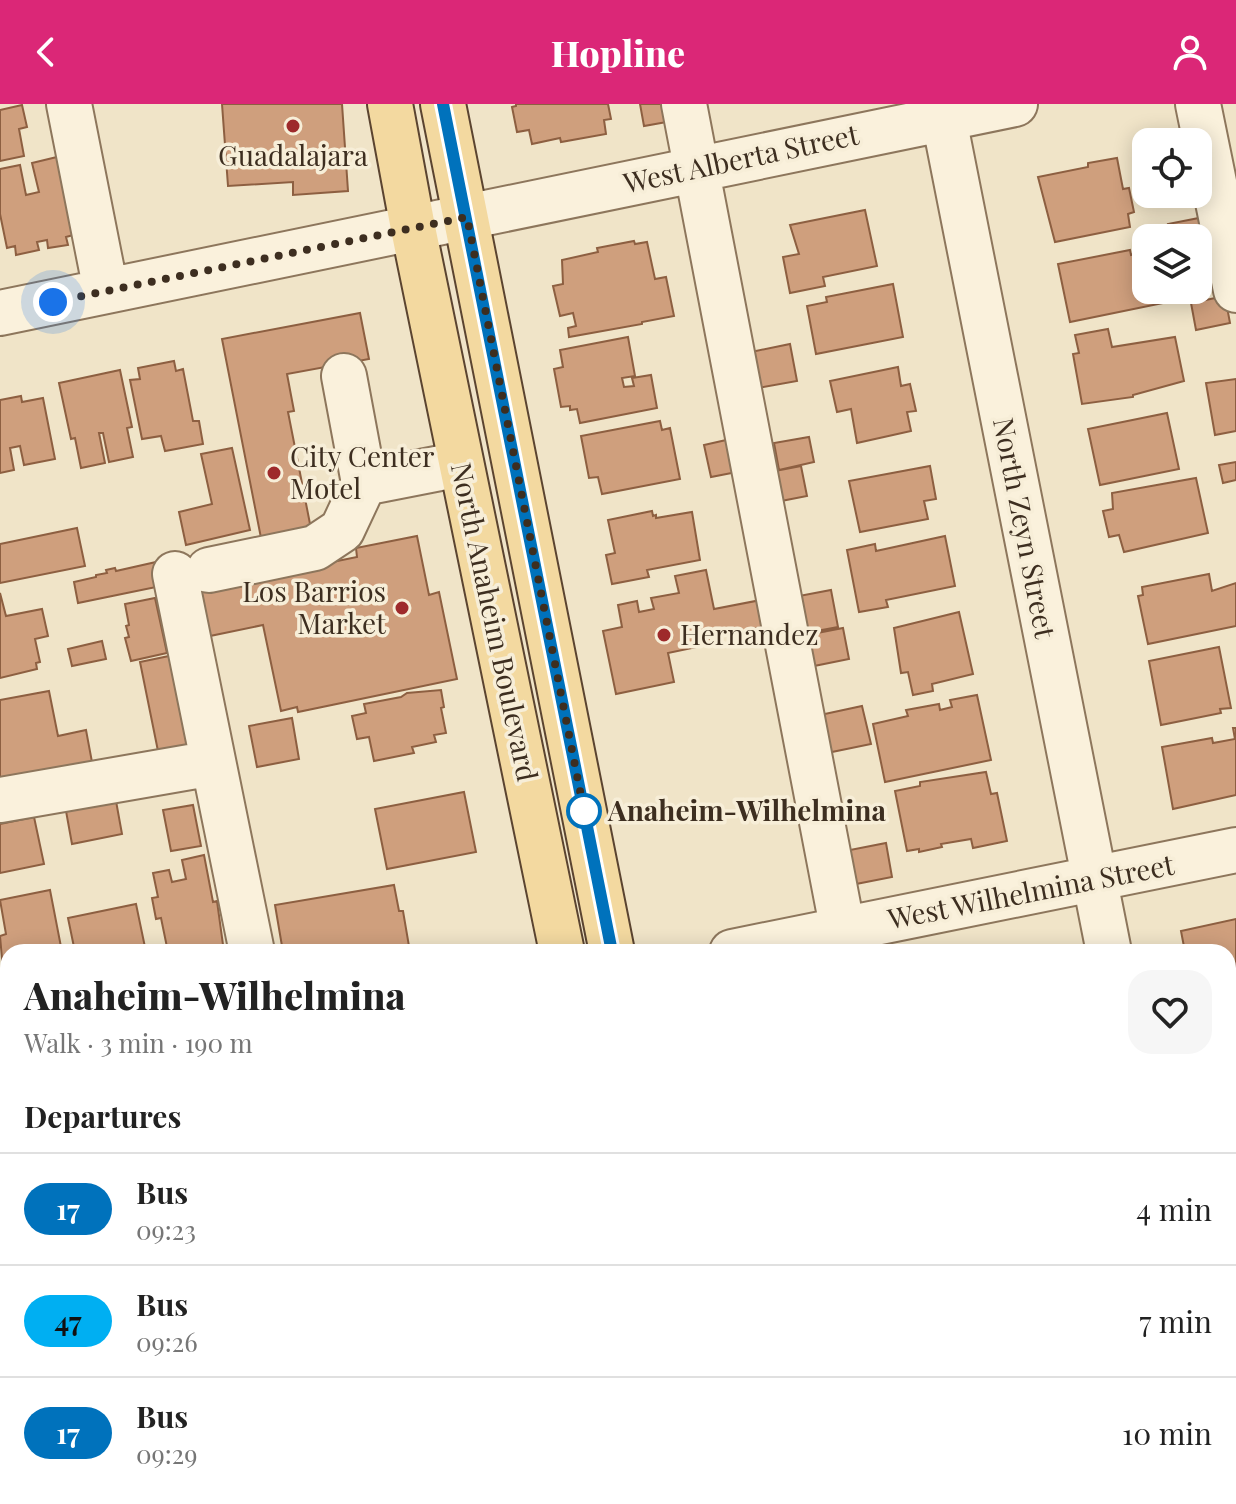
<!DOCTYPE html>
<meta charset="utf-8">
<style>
body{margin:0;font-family:"Playfair Display",serif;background:#f6f6f6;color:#222;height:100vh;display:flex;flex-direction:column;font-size:30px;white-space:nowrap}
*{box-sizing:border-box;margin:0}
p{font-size:26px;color:#767676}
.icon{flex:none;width:44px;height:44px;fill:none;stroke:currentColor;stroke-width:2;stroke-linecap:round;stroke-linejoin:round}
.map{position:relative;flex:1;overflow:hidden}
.details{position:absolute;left:0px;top:840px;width:1236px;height:560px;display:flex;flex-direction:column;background:#fff;border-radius:24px 24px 0 0;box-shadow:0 4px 20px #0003}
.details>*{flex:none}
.badge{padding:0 16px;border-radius:26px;font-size:28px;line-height:52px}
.fabs{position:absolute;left:1132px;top:24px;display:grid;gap:16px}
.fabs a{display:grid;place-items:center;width:80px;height:80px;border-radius:16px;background:#fff;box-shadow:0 4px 20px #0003;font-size:40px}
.you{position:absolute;width:40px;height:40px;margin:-20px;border:6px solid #fff;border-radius:50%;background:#1a73e8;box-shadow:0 0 0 12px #1a73e833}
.map>.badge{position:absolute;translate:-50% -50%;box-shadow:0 0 0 4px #fff}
h2{padding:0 24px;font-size:30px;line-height:72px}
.round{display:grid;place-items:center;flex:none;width:84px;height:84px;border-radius:24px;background:#f6f6f6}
.overview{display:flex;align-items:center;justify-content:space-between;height:136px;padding:0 24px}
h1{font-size:38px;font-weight:800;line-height:60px}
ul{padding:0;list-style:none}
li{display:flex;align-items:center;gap:24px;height:112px;padding:0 24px;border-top:2px solid #e0e0e0}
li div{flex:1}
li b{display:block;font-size:30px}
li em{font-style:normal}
li .badge{min-width:88px;font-weight:700;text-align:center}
header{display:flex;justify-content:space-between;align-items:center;height:104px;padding:0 24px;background:#db2777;color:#fff;font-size:36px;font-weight:800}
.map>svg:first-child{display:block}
.building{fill:#cf9f7d;stroke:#8d5f41;stroke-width:2}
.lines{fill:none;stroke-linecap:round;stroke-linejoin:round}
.minor-casing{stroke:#8d765c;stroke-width:48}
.major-casing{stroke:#5b4430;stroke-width:48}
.minor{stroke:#faf1dc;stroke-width:44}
.major{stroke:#f3d9a0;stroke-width:44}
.line-casing{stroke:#fff;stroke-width:18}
.line{stroke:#0072bc;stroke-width:12}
.walk{stroke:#3d2e20;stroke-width:8;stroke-dasharray:0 14.4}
.poi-dot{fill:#9e2a2b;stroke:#f7eed8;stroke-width:3}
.stop-dot{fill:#fff;stroke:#0072bc;stroke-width:4}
.labels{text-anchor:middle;stroke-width:7;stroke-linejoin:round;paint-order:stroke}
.poi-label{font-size:28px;fill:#3d2e20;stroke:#f7eed8;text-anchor:start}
.street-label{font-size:28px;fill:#3d2e20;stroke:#f7eed8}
.stop-label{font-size:28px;font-weight:bold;fill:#3d2e20;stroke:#f7eed8;text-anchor:start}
</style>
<header><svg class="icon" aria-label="back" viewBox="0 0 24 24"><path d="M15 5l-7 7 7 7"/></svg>Hopline<svg class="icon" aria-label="person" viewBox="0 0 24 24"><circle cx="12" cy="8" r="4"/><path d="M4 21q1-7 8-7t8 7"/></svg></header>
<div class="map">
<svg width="1236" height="1400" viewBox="0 0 1236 1400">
<rect width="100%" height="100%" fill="#f0e4c8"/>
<path class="building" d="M 222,0 L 342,0 L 348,87 L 293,91 L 293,78 L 228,82 Z
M 516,0 L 608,0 L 611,15 L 604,16 L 606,30 L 561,38 L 560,34 L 532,40 L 529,26 L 517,28 L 512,3 L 516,2 Z
M 640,0 L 675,0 L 678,16 L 644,22 Z
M 22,1 L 27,23 L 19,25 L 24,52 L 0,57 L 0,6 Z
M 61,52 L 77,130 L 66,133 L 68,141 L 48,144 L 47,136 L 37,138 L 39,146 L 16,151 L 15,142 L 7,144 L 0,110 L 0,65 L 20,61 L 26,91 L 39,88 L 32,59 Z
M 1117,54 L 1123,85 L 1129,84 L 1134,108 L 1128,110 L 1130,123 L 1055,138 L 1038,73 L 1088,63 L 1088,59 Z
M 865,106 L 877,162 L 823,173 L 825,182 L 790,189 L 783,153 L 799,150 L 790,121 Z
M 1209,112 L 1218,157 L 1198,161 L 1198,134 L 1171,134 L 1168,120 Z
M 634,137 L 635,140 L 647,138 L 655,175 L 666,173 L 674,212 L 642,218 L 642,220 L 569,233 L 568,224 L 576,222 L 573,209 L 560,212 L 553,182 L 563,180 L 562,156 L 598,148 L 597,144 Z
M 1130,146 L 1131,151 L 1144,148 L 1146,186 L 1166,186 L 1168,198 L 1070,218 L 1058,160 Z
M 893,180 L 903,233 L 816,250 L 807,202 L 827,198 L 826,193 Z
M 1225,192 L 1230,219 L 1196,226 L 1191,199 Z
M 360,209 L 369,255 L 287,270 L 294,307 L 288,308 L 312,430 L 262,439 L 222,235 Z
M 1108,225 L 1112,243 L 1175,233 L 1184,277 L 1133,291 L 1133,293 L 1082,300 L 1073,250 L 1079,249 L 1075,231 Z
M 628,233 L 635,272 L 622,274 L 624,283 L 634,282 L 632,274 L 651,271 L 657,304 L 580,319 L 577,305 L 570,306 L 570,302 L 561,303 L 554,265 L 563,263 L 560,246 Z
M 790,240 L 797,277 L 758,284 L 751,248 Z
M 174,257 L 176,267 L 183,265 L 193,317 L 199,317 L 203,340 L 165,347 L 161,332 L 142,335 L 130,276 L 140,275 L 138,264 Z
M 898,263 L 901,282 L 910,280 L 916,307 L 907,308 L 911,327 L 857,339 L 851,305 L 837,308 L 830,277 Z
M 120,266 L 132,323 L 127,324 L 133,353 L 109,358 L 103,329 L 99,329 L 105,359 L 81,364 L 75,334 L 71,335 L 59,279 Z
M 1236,275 L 1236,327 L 1215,331 L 1206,279 Z
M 21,292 L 22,298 L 43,294 L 55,355 L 24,361 L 20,342 L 10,344 L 14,366 L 0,369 L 0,296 Z
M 1167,309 L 1179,365 L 1100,381 L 1088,325 Z
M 660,317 L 662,326 L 670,324 L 680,375 L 602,390 L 598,373 L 589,374 L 581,332 Z
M 809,333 L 814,358 L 779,366 L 774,339 Z
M 735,334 L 742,367 L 711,373 L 704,341 Z
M 232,344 L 250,426 L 186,441 L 179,408 L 212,400 L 201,350 Z
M 1236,358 L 1236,376 L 1223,379 L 1219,361 Z
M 801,362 L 807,392 L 776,398 L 770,368 Z
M 930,362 L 936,395 L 924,397 L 928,415 L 860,428 L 849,377 Z
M 1196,374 L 1208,429 L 1124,448 L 1119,431 L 1109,433 L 1103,407 L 1113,405 L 1112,389 Z
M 652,407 L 653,412 L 656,411 L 656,414 L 692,408 L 700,456 L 647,466 L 649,473 L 612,480 L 606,451 L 615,449 L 608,416 Z
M 77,424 L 85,462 L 0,479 L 0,440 Z
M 417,432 L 429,491 L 439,488 L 457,575 L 298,608 L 297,603 L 281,607 L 263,521 L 210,532 L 201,485 L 357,453 L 356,444 Z
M 945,432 L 955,482 L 886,496 L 888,503 L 859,508 L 847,446 L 875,440 L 876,447 Z
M 156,458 L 161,482 L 78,499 L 74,478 L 96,473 L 96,471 L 107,469 L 106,466 L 115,464 L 116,467 Z
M 706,466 L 714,505 L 766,495 L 771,521 L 710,534 L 711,540 L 668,549 L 674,578 L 616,590 L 603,527 L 622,523 L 618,501 L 637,497 L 639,508 L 654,505 L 651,494 L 679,489 L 675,472 Z
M 1209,470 L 1212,487 L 1236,479 L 1236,522 L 1148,540 L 1138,492 L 1143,491 L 1142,483 Z
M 831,486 L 838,523 L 806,529 L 799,492 Z
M 0,489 L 6,512 L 42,505 L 48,532 L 35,535 L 40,558 L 36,559 L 37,565 L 0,574 Z
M 155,494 L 167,549 L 131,557 L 125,534 L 129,533 L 126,522 L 129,521 L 125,500 Z
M 959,508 L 973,570 L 932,580 L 933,587 L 913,591 L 908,568 L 901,569 L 894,524 Z
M 843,524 L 849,555 L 814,562 L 807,531 Z
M 102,537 L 106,555 L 72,562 L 68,545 Z
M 1219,543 L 1231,604 L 1220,605 L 1221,609 L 1161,621 L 1149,557 Z
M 169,552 L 187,641 L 158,647 L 140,558 Z
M 441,586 L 444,603 L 441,604 L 446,629 L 434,631 L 436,638 L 412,643 L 414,649 L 374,657 L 369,633 L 357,635 L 352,612 L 366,609 L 364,600 L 401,593 L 407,589 Z
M 49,587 L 58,632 L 86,626 L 92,658 L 0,684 L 0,596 Z
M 977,591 L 991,656 L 885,678 L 873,620 L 908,612 L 906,606 L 939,600 L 940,606 L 952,603 L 950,596 Z
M 862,602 L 871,640 L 827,649 L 820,611 Z
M 292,614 L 299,655 L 257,663 L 249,622 Z
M 1233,624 L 1236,624 L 1236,691 L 1173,705 L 1162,643 L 1212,634 L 1213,639 L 1235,635 Z
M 986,668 L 991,690 L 997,689 L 1007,737 L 973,744 L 971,735 L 941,740 L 942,743 L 919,748 L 919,745 L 907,747 L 895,687 L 920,682 L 920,678 Z
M 464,688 L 476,748 L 387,765 L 375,705 Z
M 116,697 L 122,730 L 72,740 L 66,707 Z
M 193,701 L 201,742 L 171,747 L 163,706 Z
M 34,713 L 44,760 L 0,769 L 0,720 Z
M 886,739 L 892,773 L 856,780 L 850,746 Z
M 204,751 L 213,798 L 217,797 L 224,848 L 168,848 L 161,814 L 156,815 L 152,794 L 158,793 L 153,769 L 169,766 L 172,778 L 186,775 L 182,756 Z
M 394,781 L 399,807 L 403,807 L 410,848 L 283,848 L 275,801 Z
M 50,786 L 62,848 L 8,848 L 8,899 L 2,900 L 0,867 L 3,866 L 0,832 L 6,830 L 0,796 Z
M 136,800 L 146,848 L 75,848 L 68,814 Z
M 1236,815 L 1236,883 L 1228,885 L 1228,848 L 1185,848 L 1181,827 Z
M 1236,900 L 1236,956 L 1228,958 L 1228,901 Z
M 1236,1001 L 1236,1038 L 1228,1002 Z
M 149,1392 L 205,1392 L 207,1400 L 223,1397 L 224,1400 L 141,1400 L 139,1394 Z
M 299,1392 L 327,1392 L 329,1400 L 292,1400 L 290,1394 Z
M 478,1392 L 620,1392 L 622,1400 L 436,1400 Z
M 781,1392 L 883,1392 L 843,1400 L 782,1400 Z
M 883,1392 L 911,1392 L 913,1400 L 843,1400 Z
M 1039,1392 L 1140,1392 L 1141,1400 L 1040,1400 Z"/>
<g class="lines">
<defs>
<path id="minor" d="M 69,0 L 106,187
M 684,0 L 847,848
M 941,0 L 1109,848
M 1198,0 L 1236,186
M 0,209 L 1015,0
M 344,272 L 364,379 L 461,360
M 209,466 L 315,444 L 342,426 L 364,379
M 175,470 L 252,848
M 0,696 L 213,659
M 732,848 L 1236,746
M 0,995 L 8,993
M 0,1194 L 8,1234
M 0,1301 L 8,1300
M 39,1392 L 41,1400
M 362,1392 L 364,1400
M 967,1392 L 969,1400
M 1225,1392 L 1226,1400"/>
<path id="major" d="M 390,0 L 413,124 L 562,848
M 443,0 L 612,848
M 672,1392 L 673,1400
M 724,1392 L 726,1400"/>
</defs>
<use href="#minor" class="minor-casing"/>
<use href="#major" class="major-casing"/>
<use href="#minor" class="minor"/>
<use href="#major" class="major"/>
</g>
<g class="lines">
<defs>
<path id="line" d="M 443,0 L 612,848"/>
</defs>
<use href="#line" class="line-casing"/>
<use href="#line" class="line"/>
<path class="walk" d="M 53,198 L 467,113 L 584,707"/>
</g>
<g class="poi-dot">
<circle cx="293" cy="22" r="8"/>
<circle cx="274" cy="369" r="8"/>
<circle cx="402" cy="504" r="8"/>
<circle cx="664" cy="531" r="8"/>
</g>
<circle class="stop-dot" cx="584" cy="707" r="16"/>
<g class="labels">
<g class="poi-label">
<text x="293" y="62" text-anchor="middle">Guadalajara</text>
<text x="290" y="363">City Center<tspan x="290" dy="32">Motel</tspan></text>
<text x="386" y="498" text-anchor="end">Los Barrios<tspan x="386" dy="32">Market</tspan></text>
<text x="680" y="541">Hernandez</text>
</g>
<g class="street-label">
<text transform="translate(741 55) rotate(-12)" y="10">West Alberta Street</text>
<text transform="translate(1024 424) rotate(79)" y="10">North Zeyn Street</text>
<text transform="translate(494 518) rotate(78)" y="10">North Anaheim Boulevard</text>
<text transform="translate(1031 788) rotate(-11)" y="10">West Wilhelmina Street</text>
</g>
<g class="stop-label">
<text x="608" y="717">Anaheim-Wilhelmina</text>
</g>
</g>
</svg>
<div class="fabs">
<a><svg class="icon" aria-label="locate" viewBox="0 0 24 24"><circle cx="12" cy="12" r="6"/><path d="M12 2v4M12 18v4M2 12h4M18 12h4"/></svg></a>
<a><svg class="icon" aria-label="layers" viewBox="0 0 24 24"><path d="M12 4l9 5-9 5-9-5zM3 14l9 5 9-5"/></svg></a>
</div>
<div class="you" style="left:53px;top:198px"></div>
<section class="details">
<div class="overview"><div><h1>Anaheim-Wilhelmina</h1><p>Walk · 3 min · 190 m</p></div><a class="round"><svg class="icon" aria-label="heart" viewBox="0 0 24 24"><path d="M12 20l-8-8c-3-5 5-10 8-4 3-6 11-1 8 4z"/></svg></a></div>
<h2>Departures</h2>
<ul>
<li><span class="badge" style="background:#0072bc;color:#fff">17</span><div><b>Bus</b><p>09:23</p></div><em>4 min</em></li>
<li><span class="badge" style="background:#00aff2;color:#111">47</span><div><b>Bus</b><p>09:26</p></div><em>7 min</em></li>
<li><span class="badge" style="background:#0072bc;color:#fff">17</span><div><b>Bus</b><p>09:29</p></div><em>10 min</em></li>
</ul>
</section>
</div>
